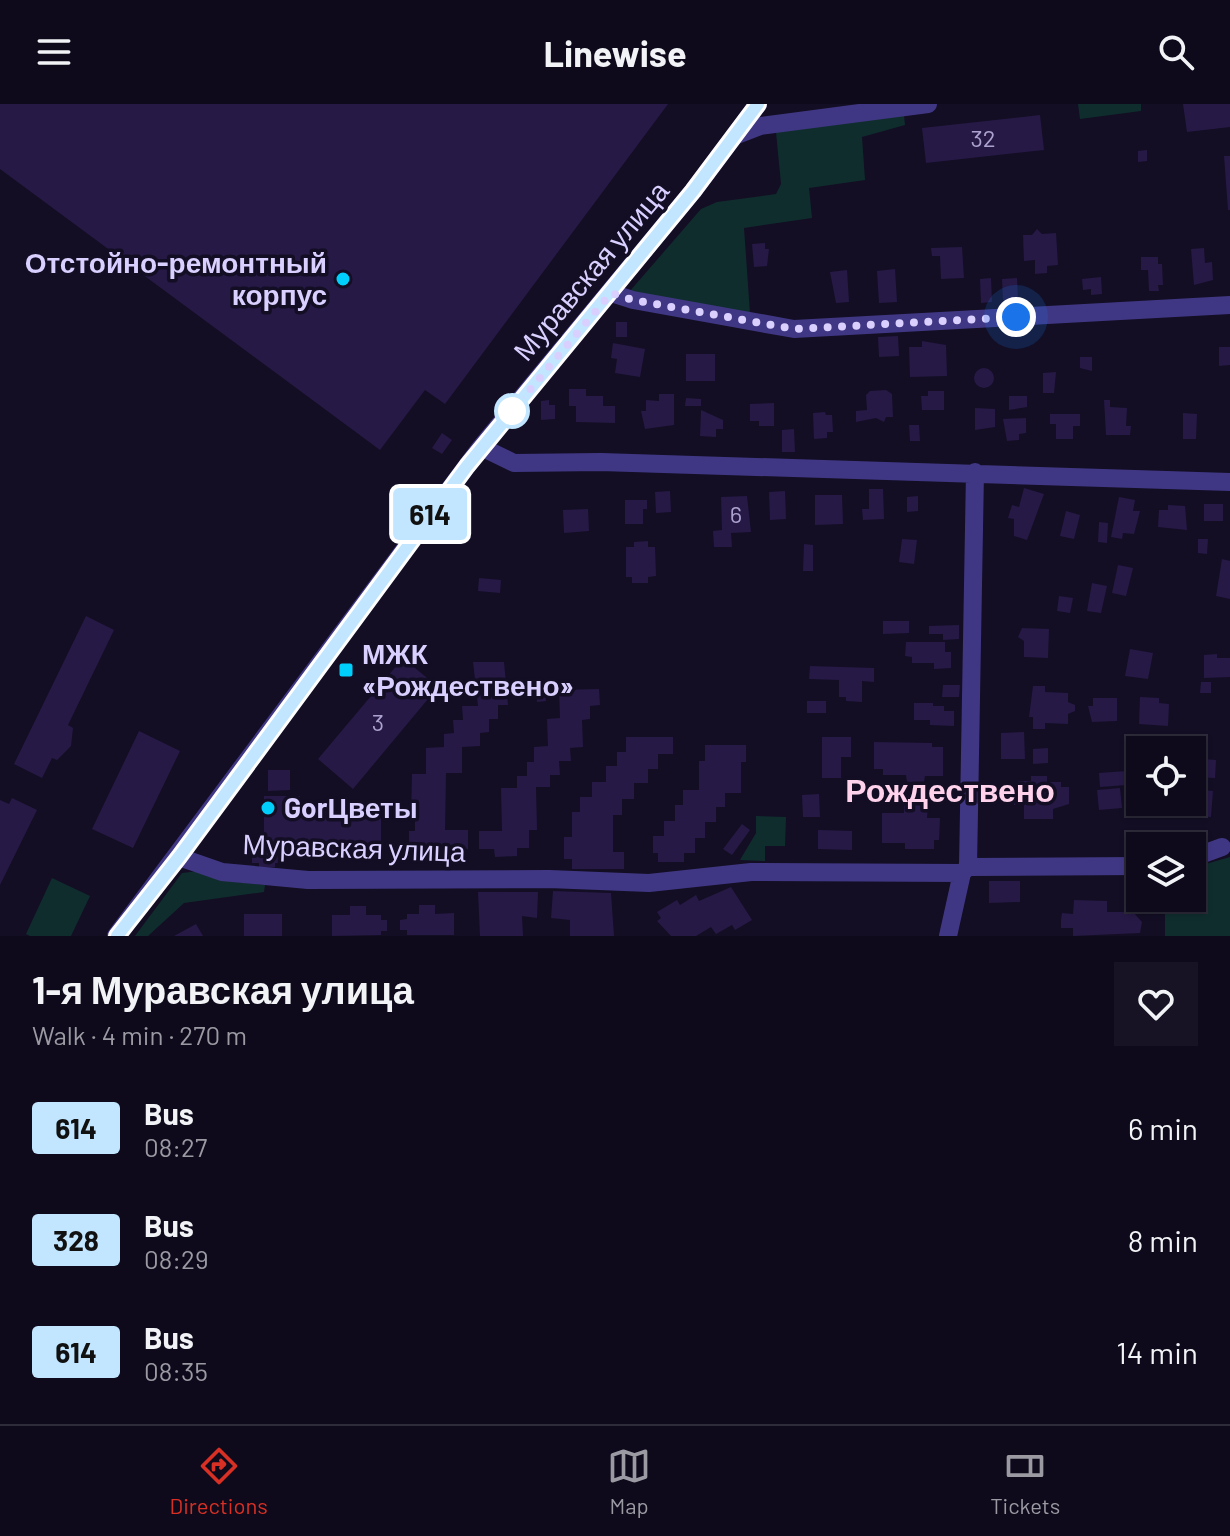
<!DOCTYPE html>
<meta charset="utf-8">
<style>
body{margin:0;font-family:Barlow,sans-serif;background:#171324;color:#f1f3f6;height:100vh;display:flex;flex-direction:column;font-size:30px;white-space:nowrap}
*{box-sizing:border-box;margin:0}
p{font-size:26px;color:#9b9aa3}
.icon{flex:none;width:44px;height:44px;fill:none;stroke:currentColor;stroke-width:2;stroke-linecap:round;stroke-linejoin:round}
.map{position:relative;height:832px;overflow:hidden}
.panel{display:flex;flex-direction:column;background:#0e0a1b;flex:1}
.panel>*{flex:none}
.badge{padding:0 16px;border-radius:6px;font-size:28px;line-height:52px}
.fabs{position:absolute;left:1126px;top:632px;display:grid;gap:16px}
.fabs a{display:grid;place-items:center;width:80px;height:80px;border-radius:0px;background:#0e0a1b;box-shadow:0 2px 6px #0004,0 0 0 2px #2e2b3a;font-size:40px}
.you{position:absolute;width:40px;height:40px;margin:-20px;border:6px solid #fff;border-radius:50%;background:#1a73e8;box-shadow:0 0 0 12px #1a73e833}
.map>.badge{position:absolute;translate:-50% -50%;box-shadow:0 0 0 4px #fff}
.round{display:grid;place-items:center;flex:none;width:84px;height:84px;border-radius:0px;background:#171324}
.overview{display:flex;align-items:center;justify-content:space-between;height:136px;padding:0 32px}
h1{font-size:38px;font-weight:700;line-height:60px}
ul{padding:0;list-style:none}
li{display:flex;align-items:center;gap:24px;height:112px;padding:0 32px}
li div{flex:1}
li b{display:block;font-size:30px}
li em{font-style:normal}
li .badge{min-width:88px;font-weight:700;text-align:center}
header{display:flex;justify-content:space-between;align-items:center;height:104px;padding:0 32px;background:#0e0a1b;font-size:36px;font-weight:700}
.menu{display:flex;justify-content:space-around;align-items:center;height:112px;border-top:2px solid #2e2b3a;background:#0e0a1b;font-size:22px;color:#9b9aa3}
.menu a{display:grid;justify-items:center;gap:4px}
.menu .selected{color:#d93025}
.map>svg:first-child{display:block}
.green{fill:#102d2e}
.building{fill:#261945}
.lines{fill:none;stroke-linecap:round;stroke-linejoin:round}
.minor{stroke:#403784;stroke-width:18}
.line-casing{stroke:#fff;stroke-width:18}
.line{stroke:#c2e6ff;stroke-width:12}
.walk{stroke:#d9d0ff;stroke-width:8;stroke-dasharray:0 14.4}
.poi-dot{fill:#00cefb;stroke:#130e24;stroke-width:3}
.stop-dot{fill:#fff;stroke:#c2e6ff;stroke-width:4}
.labels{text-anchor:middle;stroke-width:7;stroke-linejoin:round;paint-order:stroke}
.number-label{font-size:24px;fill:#aca2d0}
.poi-label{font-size:28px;font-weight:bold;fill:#d9d0ff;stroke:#130e24;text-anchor:start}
.street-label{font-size:28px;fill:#d9d0ff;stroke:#130e24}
.quarter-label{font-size:32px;font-weight:bold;fill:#ffd2eb;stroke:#130e24}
</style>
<header><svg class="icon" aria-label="menu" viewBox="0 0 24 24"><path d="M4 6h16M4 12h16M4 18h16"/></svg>Linewise<svg class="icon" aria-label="search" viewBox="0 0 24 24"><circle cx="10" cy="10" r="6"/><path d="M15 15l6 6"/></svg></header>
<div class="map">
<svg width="1230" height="832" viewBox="0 0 1230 832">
<rect width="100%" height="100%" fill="#130e24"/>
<path class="green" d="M 1078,0 L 1141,0 L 1141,7 L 1080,15 Z
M 904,11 L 905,21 L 862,33 L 865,76 L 809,84 L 812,114 L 744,124 L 750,209 L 630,187 L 701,105 L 717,98 L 776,90 L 781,80 L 776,28 Z
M 756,712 L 786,713 L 785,742 L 765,742 L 765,757 L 740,756 L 756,729 Z
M 1230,753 L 1230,832 L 1165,832 L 1165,794 L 1192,794 L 1192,764 Z
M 199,767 L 237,778 L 265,781 L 264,788 L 184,799 L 148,832 L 135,832 L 182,769 Z
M 52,774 L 90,792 L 71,832 L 30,832 L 26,830 Z"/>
<path class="building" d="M 0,0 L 668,0 L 445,300 L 425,286 L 380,346 L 0,65 Z
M 1183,0 L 1230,0 L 1230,23 L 1187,28 Z
M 1040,11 L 1044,46 L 926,59 L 922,24 Z
M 1147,46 L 1147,57 L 1138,58 L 1138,47 Z
M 1224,52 L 1230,52 L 1230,106 L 1228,106 Z
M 1037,125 L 1042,130 L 1056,129 L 1058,161 L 1047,162 L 1047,169 L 1035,170 L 1035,156 L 1024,157 L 1023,131 L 1032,131 Z
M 765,139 L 765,145 L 769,145 L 767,162 L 754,163 L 752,140 Z
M 962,143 L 964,174 L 941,175 L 940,152 L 932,152 L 931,144 Z
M 1204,144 L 1205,159 L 1212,158 L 1213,176 L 1194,181 L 1191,145 Z
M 1141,153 L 1158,153 L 1158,160 L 1162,160 L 1163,181 L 1158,181 L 1159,187 L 1149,187 L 1148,166 L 1141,166 Z
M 895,165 L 897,198 L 879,199 L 877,167 Z
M 847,166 L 849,198 L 836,199 L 830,168 Z
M 1101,173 L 1102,190 L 1091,191 L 1091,185 L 1083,186 L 1082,175 Z
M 991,174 L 992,198 L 981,199 L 980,175 Z
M 1017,174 L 1018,195 L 1003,196 L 1002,175 Z
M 616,218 L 627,218 L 627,233 L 616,233 Z
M 898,232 L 899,252 L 879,253 L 878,233 Z
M 922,237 L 946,241 L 947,272 L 910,273 L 909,243 L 922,243 Z
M 613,239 L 645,245 L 640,273 L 615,269 L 617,255 L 611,254 Z
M 1219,243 L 1230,243 L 1230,261 L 1219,262 Z
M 686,250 L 715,250 L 715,277 L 686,277 Z
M 1080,253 L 1092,253 L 1092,267 L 1080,264 Z
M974 274a10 10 0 1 1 20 0a10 10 0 1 1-20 0Z
M 1056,268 L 1054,289 L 1043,289 L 1043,269 Z
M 569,285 L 586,285 L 586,292 L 603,292 L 603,302 L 615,302 L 615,319 L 576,318 L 576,302 L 569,302 Z
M 886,286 L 892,290 L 893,313 L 886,313 L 884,318 L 876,314 L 856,318 L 856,307 L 867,306 L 866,291 L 870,287 Z
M 928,287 L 944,287 L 944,306 L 922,306 L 921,292 L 928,292 Z
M 659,290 L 674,290 L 674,321 L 645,325 L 641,307 L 646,307 L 646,296 L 659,297 Z
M 1009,292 L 1027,292 L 1027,303 L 1009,306 Z
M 686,294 L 701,295 L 701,302 L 685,302 Z
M 549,296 L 549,301 L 555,301 L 555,315 L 541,316 L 541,297 Z
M 1104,296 L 1110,296 L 1110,303 L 1127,304 L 1126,322 L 1131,322 L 1130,331 L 1106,331 Z
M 774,299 L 774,322 L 759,322 L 759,317 L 750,317 L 750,300 Z
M 975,304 L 995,305 L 995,323 L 975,326 Z
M 701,306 L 723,316 L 723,325 L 716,325 L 716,333 L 700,332 Z
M 825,308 L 826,311 L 832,311 L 833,328 L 827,328 L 827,334 L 814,335 L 813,309 Z
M 1183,309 L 1197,310 L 1196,335 L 1183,335 Z
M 1050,310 L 1080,310 L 1080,322 L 1073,322 L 1073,335 L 1056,335 L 1056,320 L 1050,320 Z
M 1026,314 L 1026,329 L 1019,330 L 1019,336 L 1007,337 L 1003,315 Z
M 909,321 L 919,321 L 920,337 L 910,337 Z
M 794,325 L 795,348 L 782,348 L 782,326 Z
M 442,329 L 452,336 L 442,350 L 432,344 Z
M 1024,384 L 1044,390 L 1027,436 L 1014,432 L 1014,415 L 1008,414 L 1012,401 L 1019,403 Z
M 869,385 L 883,385 L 884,415 L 863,416 L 862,405 L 869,405 Z
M 670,387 L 671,408 L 656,409 L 655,388 Z
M 785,387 L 786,415 L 770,416 L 769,388 Z
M 815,391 L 842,391 L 843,420 L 815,421 Z
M 747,392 L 751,428 L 731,429 L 732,443 L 714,443 L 713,427 L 722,426 L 721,393 Z
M 918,392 L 918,407 L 907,408 L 907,393 Z
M 1119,393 L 1135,396 L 1133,407 L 1140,407 L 1134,430 L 1123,429 L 1122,435 L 1111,433 Z
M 625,396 L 647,396 L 647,405 L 643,405 L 643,420 L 625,420 Z
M 1204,400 L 1223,400 L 1223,417 L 1204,417 Z
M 1168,401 L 1185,402 L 1187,426 L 1158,423 L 1159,406 L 1168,406 Z
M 588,405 L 589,427 L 564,429 L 563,406 Z
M 1066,407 L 1080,411 L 1074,435 L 1060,432 Z
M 1099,418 L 1108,419 L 1107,439 L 1098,438 Z
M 902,435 L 917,436 L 914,460 L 899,458 Z
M 1198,435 L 1208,435 L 1207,450 L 1198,449 Z
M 648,437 L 648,443 L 655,443 L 656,472 L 648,473 L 648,479 L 632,479 L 632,473 L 626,473 L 626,443 L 634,443 L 634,438 Z
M 804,440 L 813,441 L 813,467 L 803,467 Z
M 1222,455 L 1230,457 L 1230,495 L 1216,492 Z
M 1118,461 L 1133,464 L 1126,492 L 1112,489 Z
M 479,474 L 501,476 L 500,489 L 478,487 Z
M 1092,479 L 1107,482 L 1101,509 L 1087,507 Z
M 1059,492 L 1073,494 L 1070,509 L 1057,507 Z
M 86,512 L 114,526 L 68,621 L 73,624 L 71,642 L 57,656 L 52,654 L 42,674 L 14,660 Z
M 883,517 L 909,517 L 909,529 L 883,530 Z
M 959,521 L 959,535 L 943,536 L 943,530 L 929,530 L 929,522 Z
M 1022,524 L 1049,525 L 1048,554 L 1024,553 L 1024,537 L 1018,533 Z
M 906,538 L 945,538 L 945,548 L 951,548 L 951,564 L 934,565 L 934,559 L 912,559 L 912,553 L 905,552 Z
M 1130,545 L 1153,549 L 1148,575 L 1125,572 Z
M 1217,550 L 1217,554 L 1230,554 L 1230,573 L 1204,574 L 1204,551 Z
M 403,554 L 438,583 L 353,685 L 318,655 Z
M 473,558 L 504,558 L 508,601 L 498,601 L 498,615 L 489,615 L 489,628 L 480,629 L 480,642 L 462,643 L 462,669 L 446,669 L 445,726 L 468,726 L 468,745 L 409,746 L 409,727 L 415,727 L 415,713 L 411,713 L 412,670 L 426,670 L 426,644 L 444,643 L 444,630 L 454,629 L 453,616 L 463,616 L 462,602 L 478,602 Z
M 810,562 L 874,564 L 874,578 L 862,577 L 862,598 L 846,597 L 846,593 L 839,593 L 839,576 L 809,575 Z
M 1201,578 L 1211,578 L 1211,589 L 1200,589 Z
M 943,581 L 960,581 L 959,593 L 942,593 Z
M 1033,582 L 1045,582 L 1045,588 L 1068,589 L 1068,598 L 1075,601 L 1075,607 L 1068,610 L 1068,620 L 1045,619 L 1045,625 L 1033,625 L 1033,613 L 1029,613 Z
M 599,585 L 600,601 L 590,602 L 590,615 L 582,616 L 583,643 L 570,644 L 571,657 L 559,657 L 560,671 L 550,671 L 550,683 L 536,683 L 537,726 L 529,726 L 529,744 L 517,744 L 517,752 L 495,753 L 494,745 L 479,745 L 479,727 L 502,727 L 501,684 L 517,684 L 517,672 L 527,672 L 527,658 L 534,658 L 534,643 L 548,642 L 547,615 L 560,614 L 559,586 Z
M 545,586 L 546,597 L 537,598 L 536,587 Z
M 1140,593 L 1159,594 L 1159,599 L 1169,600 L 1168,622 L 1139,620 Z
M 1093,594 L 1117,594 L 1117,617 L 1092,618 L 1088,602 L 1093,602 Z
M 807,597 L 826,597 L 826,609 L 807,609 Z
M 914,599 L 933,599 L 933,602 L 944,602 L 944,607 L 954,607 L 954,622 L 930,621 L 930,616 L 914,616 Z
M 139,627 L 180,647 L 133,744 L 92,725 Z
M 1024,628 L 1025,655 L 1001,655 L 1001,629 Z
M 626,633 L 673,633 L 673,650 L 658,650 L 658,665 L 648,665 L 648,679 L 634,679 L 634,695 L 622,695 L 622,711 L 613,711 L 613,748 L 624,748 L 624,765 L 572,765 L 572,755 L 564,755 L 564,733 L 572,733 L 572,708 L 580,708 L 580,693 L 592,693 L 592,678 L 606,678 L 606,662 L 617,662 L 617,648 L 626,648 Z
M 822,633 L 851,633 L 851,653 L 841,653 L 841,674 L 822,674 Z
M 874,638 L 932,639 L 932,643 L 943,643 L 943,672 L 925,672 L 924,678 L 907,678 L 906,671 L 883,671 L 883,665 L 874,665 Z
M 705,641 L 746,641 L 746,658 L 741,658 L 741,689 L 725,689 L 725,703 L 716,703 L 716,718 L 705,718 L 705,734 L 695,734 L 695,749 L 684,749 L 684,758 L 658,758 L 658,749 L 653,749 L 653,732 L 664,732 L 664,717 L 675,717 L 675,701 L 683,701 L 683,686 L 699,686 L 699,657 L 705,657 Z
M 1048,644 L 1048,659 L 1033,660 L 1033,645 Z
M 1192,654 L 1216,656 L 1215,674 L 1192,673 Z
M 268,666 L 290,666 L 290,686 L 268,687 Z
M 1140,666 L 1140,680 L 1100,683 L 1099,669 Z
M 1031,672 L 1047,672 L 1047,678 L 1061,678 L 1061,683 L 1069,683 L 1069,700 L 1053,705 L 1053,715 L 1024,715 L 1024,701 L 1014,701 L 1010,683 L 1018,683 L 1018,677 L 1031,677 Z
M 1120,684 L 1122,704 L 1099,706 L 1097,686 Z
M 1192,685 L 1213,687 L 1211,713 L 1187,711 Z
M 819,690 L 820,713 L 803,713 L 802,691 Z
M 264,692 L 300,692 L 300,707 L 381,707 L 381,748 L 282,748 L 282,759 L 275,759 L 275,763 L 259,763 L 259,759 L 252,759 L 252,739 L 264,739 Z
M 12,694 L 37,706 L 0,781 L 0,696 L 9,700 Z
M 904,701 L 928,701 L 927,714 L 940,714 L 939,736 L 934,736 L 934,745 L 905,745 L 905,739 L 882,739 L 882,709 L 904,709 Z
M 742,720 L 750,726 L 732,751 L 723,745 Z
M 818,726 L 852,727 L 852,746 L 818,745 Z
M 989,777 L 1020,777 L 1020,798 L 989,799 Z
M 731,783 L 752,816 L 735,826 L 732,821 L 716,830 L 711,823 L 696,832 L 671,832 L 657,817 L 661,814 L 657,808 L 677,796 L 680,801 L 696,791 L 699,797 Z
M 553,787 L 611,789 L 614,832 L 570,832 L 570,816 L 551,814 Z
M 478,788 L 538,788 L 537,814 L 522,812 L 523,832 L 480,832 Z
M 1074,796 L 1107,797 L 1107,808 L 1133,808 L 1142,818 L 1140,829 L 1073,832 L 1073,824 L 1061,824 L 1061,816 L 1062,809 L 1073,810 Z
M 419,801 L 435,801 L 435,810 L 454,809 L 454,831 L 407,831 L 407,826 L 400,826 L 400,816 L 407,815 L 407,810 L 419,810 Z
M 350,802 L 366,802 L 366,811 L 381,811 L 381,816 L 387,816 L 387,827 L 381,827 L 381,831 L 332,832 L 332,811 L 350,811 Z
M 244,810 L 282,810 L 282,832 L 244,832 Z
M 196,820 L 203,832 L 174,832 Z"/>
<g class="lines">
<path class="minor" d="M 734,32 L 760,22 L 928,0
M 611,189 L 633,196 L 794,225 L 1230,201
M 481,343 L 514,359 L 601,358 L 1230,378
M 179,753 L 222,768 L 308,776 L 549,775 L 649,779 L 751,768 L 962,769
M 1192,754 L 1222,743
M 968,763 L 1140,762
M 116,832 L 481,343 L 693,87 L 758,0
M 948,832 L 962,769 L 968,763 L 975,368"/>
</g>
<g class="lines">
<defs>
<path id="line" d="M 117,832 L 179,753 L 467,362 L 693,87 L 758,0"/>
</defs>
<use href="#line" class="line-casing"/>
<use href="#line" class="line"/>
<path class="walk" d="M 512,307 L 611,189 L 633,196 L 794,225 L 1016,213"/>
</g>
<g class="poi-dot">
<circle cx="343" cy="175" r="8"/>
<rect x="338" y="558" width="16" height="16" rx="4"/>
<circle cx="268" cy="704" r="8"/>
</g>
<circle class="stop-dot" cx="512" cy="307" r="16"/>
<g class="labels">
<g class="number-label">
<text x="983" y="43">32</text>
<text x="736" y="419">6</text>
<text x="378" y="627">3</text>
</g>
<g class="poi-label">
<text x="327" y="169" text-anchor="end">Отстойно-ремонтный<tspan x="327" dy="32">корпус</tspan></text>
<text x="362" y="560">МЖК<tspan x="362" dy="32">«Рождествено»</tspan></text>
<text x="284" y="714">GorЦветы</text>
</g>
<g class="street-label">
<text transform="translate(591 167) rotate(-50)" y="10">Муравская улица</text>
<text transform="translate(354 744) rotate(2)" y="10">Муравская улица</text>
</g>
<g class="quarter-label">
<text x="950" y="698">Рождествено</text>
</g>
</g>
</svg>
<div class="fabs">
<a><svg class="icon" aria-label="locate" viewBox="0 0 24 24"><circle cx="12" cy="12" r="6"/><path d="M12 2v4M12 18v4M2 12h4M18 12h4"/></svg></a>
<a><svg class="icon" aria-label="layers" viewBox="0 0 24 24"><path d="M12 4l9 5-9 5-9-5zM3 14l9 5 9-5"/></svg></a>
</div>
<div class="you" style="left:1016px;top:213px"></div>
<b class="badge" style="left:430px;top:410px;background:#c2e6ff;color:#111">614</b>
</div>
<section class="panel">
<div class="overview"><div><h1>1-я Муравская улица</h1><p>Walk · 4 min · 270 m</p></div><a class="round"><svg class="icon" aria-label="heart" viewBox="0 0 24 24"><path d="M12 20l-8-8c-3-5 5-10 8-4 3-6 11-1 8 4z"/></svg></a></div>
<ul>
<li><span class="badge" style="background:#c2e6ff;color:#111">614</span><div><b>Bus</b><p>08:27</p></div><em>6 min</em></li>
<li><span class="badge" style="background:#c2e6ff;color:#111">328</span><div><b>Bus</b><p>08:29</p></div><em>8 min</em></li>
<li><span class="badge" style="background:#c2e6ff;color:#111">614</span><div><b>Bus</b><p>08:35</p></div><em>14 min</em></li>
</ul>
</section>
<nav class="menu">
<a class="selected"><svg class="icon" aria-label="directions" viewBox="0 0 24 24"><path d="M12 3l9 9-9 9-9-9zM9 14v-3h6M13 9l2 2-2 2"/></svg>Directions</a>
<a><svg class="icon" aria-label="map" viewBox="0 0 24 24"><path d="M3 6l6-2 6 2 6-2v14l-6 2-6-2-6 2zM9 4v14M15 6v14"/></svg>Map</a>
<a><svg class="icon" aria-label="tickets" viewBox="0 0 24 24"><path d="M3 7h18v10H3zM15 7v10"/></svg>Tickets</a>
</nav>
